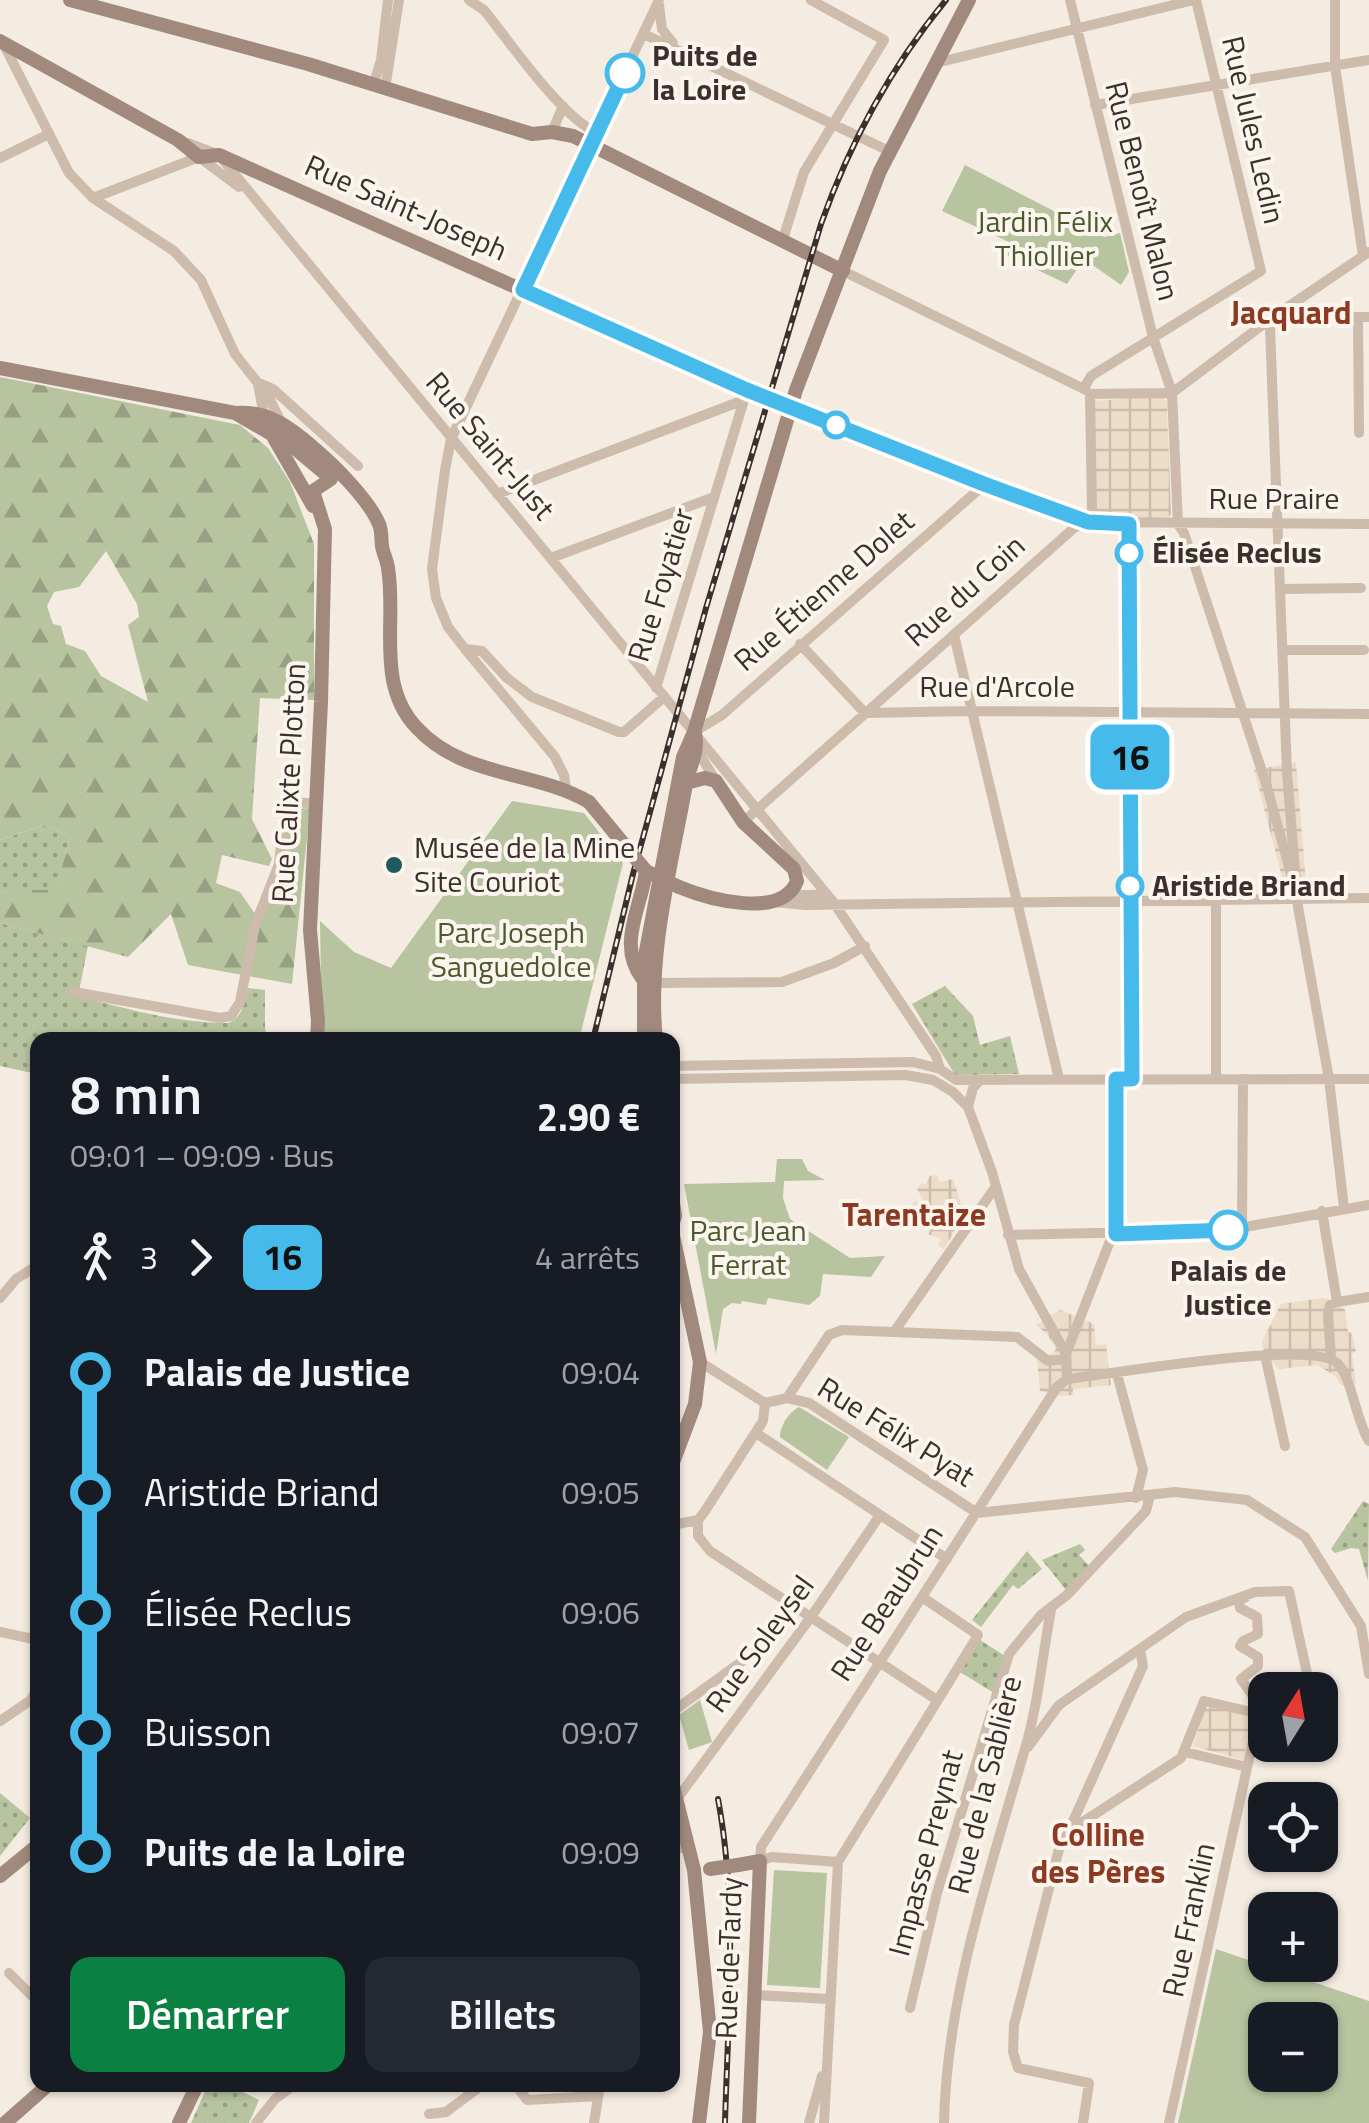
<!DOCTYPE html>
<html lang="fr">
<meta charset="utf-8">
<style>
body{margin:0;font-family:"Titillium Web",sans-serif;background:#242831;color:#f1f3f6;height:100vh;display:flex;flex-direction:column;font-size:38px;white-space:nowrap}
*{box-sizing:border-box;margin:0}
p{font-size:32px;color:#9ea1a6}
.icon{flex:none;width:55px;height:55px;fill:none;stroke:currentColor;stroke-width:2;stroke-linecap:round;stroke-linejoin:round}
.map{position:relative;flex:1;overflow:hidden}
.drawer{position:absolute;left:30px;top:1032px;width:650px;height:1060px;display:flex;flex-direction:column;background:#171b24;border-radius:20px;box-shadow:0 2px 8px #0004}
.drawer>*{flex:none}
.badge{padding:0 20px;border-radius:15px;font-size:35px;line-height:65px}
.needle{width:65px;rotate:11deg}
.buttons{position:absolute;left:1248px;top:1672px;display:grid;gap:20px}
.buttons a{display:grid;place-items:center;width:90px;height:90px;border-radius:20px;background:#171b24;box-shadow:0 2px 8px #0004;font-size:50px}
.map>.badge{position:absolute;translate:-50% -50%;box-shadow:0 0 0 5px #fff}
.legs{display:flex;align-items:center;gap:15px;height:110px;padding:0 40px;font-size:32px}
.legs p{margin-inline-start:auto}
.summary{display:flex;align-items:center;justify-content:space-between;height:170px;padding:0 40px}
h1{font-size:55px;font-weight:600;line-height:75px}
.primary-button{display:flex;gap:20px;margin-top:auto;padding:20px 40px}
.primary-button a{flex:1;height:115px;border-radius:20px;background:#0b8043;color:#fff;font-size:40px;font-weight:600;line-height:115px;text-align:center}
.primary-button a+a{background:#242831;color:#f1f3f6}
ul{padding:0 40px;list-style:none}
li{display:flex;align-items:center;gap:35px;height:120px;font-size:38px}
li i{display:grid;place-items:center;width:15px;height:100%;margin:0 12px;background:currentColor}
li i::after{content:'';width:25px;height:25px;margin:-12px;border:8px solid;border-radius:50%;background:#171b24}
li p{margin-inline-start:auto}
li:first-child i{background:linear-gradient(#0000 50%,currentColor 0)}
li:last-child i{background:linear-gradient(currentColor 50%,#0000 0)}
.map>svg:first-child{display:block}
.grass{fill:url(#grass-dots)}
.forest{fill:url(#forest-firs);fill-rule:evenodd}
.park{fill:#b8c4a0;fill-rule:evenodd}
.plaza{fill:url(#plaza-grid)}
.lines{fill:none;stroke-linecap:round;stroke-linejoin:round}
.street{stroke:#cdbbac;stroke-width:10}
.secondary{stroke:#a18a7d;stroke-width:14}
.rail-casing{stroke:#3b302b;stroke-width:6}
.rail{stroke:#fbf5ee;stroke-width:2.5;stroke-dasharray:8;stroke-linecap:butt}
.secondary-bridge{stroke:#a18a7d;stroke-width:14}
.line-1-casing{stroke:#fff;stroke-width:22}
.line-1{stroke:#47baec;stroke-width:15}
.stop-1-dot{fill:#fff;stroke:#47baec;stroke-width:5}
.poi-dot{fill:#1f5a5e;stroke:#fbf5ee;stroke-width:4}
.labels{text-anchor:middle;stroke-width:8;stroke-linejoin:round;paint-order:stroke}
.stop-label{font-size:30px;font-weight:bold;fill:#3b302b;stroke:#fbf5ee;text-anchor:start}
.street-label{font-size:30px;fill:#3b302b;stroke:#fbf5ee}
.park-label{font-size:30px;fill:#4a5a2e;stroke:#fbf5ee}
.poi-label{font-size:30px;fill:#3b302b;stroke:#fbf5ee;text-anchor:start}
.neighbourhood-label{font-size:32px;font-weight:bold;fill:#8c3b22;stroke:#fbf5ee}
</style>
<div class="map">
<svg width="1369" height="2123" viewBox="0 0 1369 2123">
<defs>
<pattern id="grass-dots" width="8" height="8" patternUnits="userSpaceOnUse" patternTransform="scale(2.5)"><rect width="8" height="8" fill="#b8c4a0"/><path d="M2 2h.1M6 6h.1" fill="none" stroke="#97a083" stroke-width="1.8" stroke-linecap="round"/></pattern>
<pattern id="forest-firs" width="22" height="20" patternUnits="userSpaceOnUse" patternTransform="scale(2.5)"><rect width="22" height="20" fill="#b8c4a0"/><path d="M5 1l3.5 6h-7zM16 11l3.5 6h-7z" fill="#97a083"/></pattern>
<pattern id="plaza-grid" width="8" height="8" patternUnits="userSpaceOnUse" patternTransform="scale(2.5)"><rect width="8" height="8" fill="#ecdcc8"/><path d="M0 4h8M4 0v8" fill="none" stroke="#cbbdac"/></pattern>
</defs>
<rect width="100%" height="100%" fill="#f4ebe1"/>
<path class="grass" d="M 43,825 L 70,836 L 56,891 L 6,890 L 0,894 L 0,840 Z
M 0,923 L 88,946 L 78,996 C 127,1009 177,1023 228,1023 C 243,1018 244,1002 248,988 L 265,990 L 265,1029 L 269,1040 L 38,1040 L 37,1074 L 0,1066 Z
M 945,986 L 973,1016 L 980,1045 L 1010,1036 L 1019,1074 L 955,1075 L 912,1004 Z
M 1363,1501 L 1369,1504 L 1368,1581 L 1359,1549 L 1351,1548 L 1335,1553 L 1331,1549 Z
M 1080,1544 L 1085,1550 L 1079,1555 L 1089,1566 L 1066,1590 L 1042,1560 Z
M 1027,1551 L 1042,1569 L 1018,1589 L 1013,1585 L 981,1627 L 972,1620 Z
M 980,1640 L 1005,1656 L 994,1693 L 960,1672 Z
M 0,1793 L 30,1818 L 0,1856 Z
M 208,2085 L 228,2085 L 259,2100 L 249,2123 L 191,2123 Z"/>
<path class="forest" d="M 0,377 L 240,425 L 268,448 L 290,482 L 314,544 L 314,700 L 260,698 L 252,819 L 272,859 L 269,866 L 222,855 L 216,883 L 240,892 L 255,914 L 263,917 L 284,864 L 287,813 L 292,809 L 310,808 L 292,984 L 188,965 L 171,914 L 128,957 L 0,923 L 0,894 L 6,890 L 56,890 L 70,836 L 43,825 L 0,840 ZM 106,551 L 137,604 L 139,617 L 128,625 L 148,702 L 101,676 L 85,651 L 66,644 L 61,626 L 53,624 L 47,606 L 54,592 L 79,587 Z"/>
<path class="park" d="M 965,165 L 1104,237 L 1120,233 L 1129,272 L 1121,285 L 1084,259 L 1067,284 L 1002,253 L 1009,242 L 942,211 Z
M 512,801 L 584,813 L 623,863 L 579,1040 L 322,1040 L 320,921 L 354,952 L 391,968 Z
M 777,1159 L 802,1159 L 808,1171 L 825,1180 L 784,1181 L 783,1198 L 790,1219 L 850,1258 L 885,1256 L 871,1277 L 823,1274 L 820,1296 L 809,1305 L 768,1298 L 766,1305 L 742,1301 L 741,1304 L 732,1303 L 723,1309 L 716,1354 L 684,1184 L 775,1182 Z
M 799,1407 L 849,1437 L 827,1470 L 780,1437 C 780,1426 789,1412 799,1407 Z
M 700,1700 L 712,1742 L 689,1750 L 679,1715 Z
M 774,1870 L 827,1873 L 820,1988 L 767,1985 Z
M 1216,1949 L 1369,2001 L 1369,2123 L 1178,2123 ZM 1265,2020 L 1320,2020 L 1320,2075 L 1265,2075 Z"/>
<path class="plaza" d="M 1162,396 L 1169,405 L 1167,411 L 1171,514 L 1168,518 L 1096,518 L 1093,401 Z
M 1296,762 L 1307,894 L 1299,898 L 1286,892 L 1254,770 Z
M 937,1175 L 939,1182 L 953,1179 L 963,1210 L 961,1220 L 944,1249 L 938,1245 L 941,1239 L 928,1234 L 931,1228 L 920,1221 L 915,1226 L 903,1218 L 914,1202 L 923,1200 L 917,1189 L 922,1183 L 925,1185 L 930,1176 Z
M 1323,1298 L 1337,1302 L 1345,1310 L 1348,1332 L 1352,1333 L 1356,1351 L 1352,1354 L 1356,1384 L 1342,1386 L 1334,1375 L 1317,1365 L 1279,1369 L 1265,1355 L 1262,1342 L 1281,1304 Z
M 1060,1310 L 1094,1324 L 1096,1345 L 1106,1344 L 1111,1385 L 1073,1389 L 1073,1395 L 1060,1396 L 1040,1391 L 1037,1359 L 1052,1354 L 1056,1349 L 1047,1334 L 1036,1325 Z
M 1211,1707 L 1250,1715 L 1252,1720 L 1243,1760 L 1193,1746 L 1205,1710 Z"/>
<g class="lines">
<path class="street" d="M 469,0 L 484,10 C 509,41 562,118 596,132
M 1070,0 L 1153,337 L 1172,393 L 1273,317 L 1369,252
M 1335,0 L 1335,66 L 1363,256
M 659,5 L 662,29 L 673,43
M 644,34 L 889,151
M 4,45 L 69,173 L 93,198 L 174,251 L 201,280 L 235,354 L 268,396 L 281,422
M 936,63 L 1194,0
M 373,86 L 381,60 L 388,0
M 385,89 L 399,0
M 1095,105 L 1369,60
M 552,132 L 563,106
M 188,143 L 219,155 L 834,903 L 936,1056 L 940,1069
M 0,158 L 49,134
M 93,198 L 199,157 L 239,187
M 783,239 L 804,172 L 884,40 L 811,0
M 843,271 L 1086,390
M 1273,317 L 1270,328 L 1287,773 L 1298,907 L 1329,1079 L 1344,1208
M 1275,317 L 1369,317
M 1358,317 L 1359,433
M 259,383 L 273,389 L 358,466
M 258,384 L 265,421
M 1084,388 L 1091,376 L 1261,271 L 1196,0
M 1090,394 L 1172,393 L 1178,524 L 1184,533 L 1267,787 L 1294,885
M 790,407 L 1088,522 L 1369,524
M 497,494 L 744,400
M 1088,522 L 1092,510 L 1090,394
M 1129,524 L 1132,1079
M 551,558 L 714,497
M 1282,589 L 1361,588
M 954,635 L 1059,1079
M 800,644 L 865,713 L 972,711 L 1369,714
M 465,649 L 482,651 L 507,678 L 532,697 L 619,732 L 624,732 L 664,697
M 1283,650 L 1364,650
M 656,688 L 747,390
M 694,732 L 722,715 L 985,484
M 698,752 L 716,781
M 566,789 L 564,775 L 555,757 L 465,649 L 448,627 L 436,598 L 432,569 L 445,470 L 451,439 L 659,0
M 743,822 L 1074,528 L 1088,522
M 789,895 L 816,895 L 833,902
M 1216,900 L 1216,1079
M 774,902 L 805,905 L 1369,898
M 654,983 L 782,982 L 834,963 L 865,946
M 74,992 L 220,1018 L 231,1016 L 240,1002 L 255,925 L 279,864 L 285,806 L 296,802 L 317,804
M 672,1066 L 913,1062 L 940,1069 L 956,1080 L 1369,1079
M 672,1079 L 906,1075 L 933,1080 L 953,1092 L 968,1107 L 992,1172 L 1019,1269 L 1066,1354 L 1067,1379
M 1115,1079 L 1116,1234
M 968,1107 L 973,1088 L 980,1080
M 1322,1211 L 1337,1302
M 1242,1228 L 1243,1079
M 1008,1235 L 1228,1230 L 1369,1205
M 0,1298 L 16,1279 L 38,1265
M 1337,1302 L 1369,1297
M 894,1332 L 1017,1337 L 1048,1361 L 1066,1359
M 1066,1354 L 1110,1241 L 1116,1234
M 1265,1355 L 1285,1446
M 1331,1358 L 1328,1314 L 1330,1305 L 1337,1302
M 700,1362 L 765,1403
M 1117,1374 L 1143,1470 L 1136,1498
M 1067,1379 C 1112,1374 1310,1339 1337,1363 C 1352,1377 1355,1418 1369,1441
M 787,1398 L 829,1335 L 842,1330 L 894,1332 L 996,1186
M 765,1403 L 787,1398 L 809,1403 L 977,1513
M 756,1433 L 947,1559
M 977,1513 L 1175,1492 L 1247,1500 L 1305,1537 L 1361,1626 L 1369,1674
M 698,1520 L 698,1536 L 710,1551 L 937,1700
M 672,1525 L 698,1520 L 705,1511 L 763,1421 L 765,1403
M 1246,1597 L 1239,1601 L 1240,1608 L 1257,1617 L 1258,1634 L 1243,1641 L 1240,1646 L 1258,1657 L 1258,1666 L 1241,1679 L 1258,1703 L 1252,1712
M 0,1632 L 38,1640
M 672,1712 L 759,1649 L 789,1603
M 0,1721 L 31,1700 L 38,1686
M 1028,1747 L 1059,1705 L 1186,1617 L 1255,1592 L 1289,1591 L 1310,1687
M 1185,1752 L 1247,1767
M 674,1803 L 811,1617 L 880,1515
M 1070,1828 L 1143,1666 L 1140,1649
M 672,1852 L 678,1848 L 689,1849
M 838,1862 L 772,1857 L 760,1861 L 761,1847 L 1057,1387 L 1067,1379
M 9,1973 L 38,2002
M 755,1995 L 830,1999
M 910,2008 L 937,1893 L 1009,1654 L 1041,1615 L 1067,1595 L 1146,1511 L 1150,1495
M 516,2085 L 527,2100 L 598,2096
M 429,2114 L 446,2112 L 482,2085
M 256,2123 L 275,2099 L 294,2085
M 594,2123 L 600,2085
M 809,2123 L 822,2076
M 824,2123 L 838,1862 L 978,1635 L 922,1597
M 944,2123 C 947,1995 989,1874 1024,1752 C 1038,1707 1042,1657 1051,1610
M 1083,2123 L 1089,2083 L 1018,2068 L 1013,2052 L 1014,2025 L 1059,1849 L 1069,1831 L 1181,1758 L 1204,1701 L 1252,1712 L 1256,1727 L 1169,2123"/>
<path class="secondary" d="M 70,0 L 308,64 L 532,134 L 552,132 L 573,136 L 843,271
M 0,41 L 178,140 L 199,157 L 219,155 L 747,390 L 790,407
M 0,368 L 235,413 C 268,410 291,428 315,449 C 335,466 369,500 379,524 C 382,531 381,538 382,546 C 383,553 387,560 388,568 C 397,622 375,684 417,728 C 463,778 534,770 589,802
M 235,413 L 292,446 L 329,477
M 274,438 L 313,506
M 679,887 C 708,899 782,920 797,881 L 794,869 L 743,822 L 716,781 L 705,778 L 686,783
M 642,978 C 617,945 641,908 646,871
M 317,1040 L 318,1021 L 310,930 L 321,702 L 325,529 L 313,491 L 331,479
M 644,1040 L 644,961 L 683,757 L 694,732 L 796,390 L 880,171 L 969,0
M 656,1040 C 647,955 671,868 686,784 C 690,764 699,753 695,733
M 672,1196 L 675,1216 L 672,1226
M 672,1231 L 700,1362 L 695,1404 L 672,1465
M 672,1782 L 694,1870 L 710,2032 L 699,2123
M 738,1865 L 760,1861 L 749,2123
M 0,1876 L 38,1845
M 5,2123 L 48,2085
M 179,2123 L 197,2085"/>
<defs>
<path id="rail" d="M 593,1040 L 633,874 L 706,608 L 821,224 C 850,142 891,67 946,0
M 718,1799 C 738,1906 728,2015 725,2123"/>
</defs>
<use href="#rail" class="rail-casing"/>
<use href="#rail" class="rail"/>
<path class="secondary-bridge" d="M 589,802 L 646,871 L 679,887
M 710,1869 L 738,1865"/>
</g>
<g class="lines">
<defs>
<path id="line-1" d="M 625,73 L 523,290 L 747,390 L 984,484 L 1088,522 L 1129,524 L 1132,1079 L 1116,1079 L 1116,1234 L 1228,1230"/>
</defs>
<use href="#line-1" class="line-1-casing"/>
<use href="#line-1" class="line-1"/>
</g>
<g class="stop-1-dot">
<circle cx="625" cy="73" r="18"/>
<circle cx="836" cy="425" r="12"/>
<circle cx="1129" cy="553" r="12"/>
<circle cx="1130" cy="886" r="12"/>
<circle cx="1228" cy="1230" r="18"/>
</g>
<circle class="poi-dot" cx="394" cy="865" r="10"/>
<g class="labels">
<g class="stop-label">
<text x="652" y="66">Puits de<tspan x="652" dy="34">la Loire</tspan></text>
<text x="1152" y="563">Élisée Reclus</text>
<text x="1152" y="896">Aristide Briand</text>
<text x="1228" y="1281" text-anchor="middle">Palais de<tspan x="1228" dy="34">Justice</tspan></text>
</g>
<g class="street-label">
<text transform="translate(1253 130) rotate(77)" y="10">Rue Jules Ledin</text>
<text transform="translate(1142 191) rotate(76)" y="10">Rue Benoît Malon</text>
<text transform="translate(406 208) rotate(24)" y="10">Rue Saint-Joseph</text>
<text transform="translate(490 446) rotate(50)" y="10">Rue Saint-Just</text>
<text x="1274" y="509">Rue Praire</text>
<text transform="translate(661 585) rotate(-73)" y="10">Rue Foyatier</text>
<text transform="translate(824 591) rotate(-41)" y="10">Rue Étienne Dolet</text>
<text transform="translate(965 591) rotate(-42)" y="10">Rue du Coin</text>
<text x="997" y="697">Rue d'Arcole</text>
<text transform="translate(289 783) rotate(-87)" y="10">Rue Calixte Plotton</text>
<text transform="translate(896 1432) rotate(32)" y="10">Rue Félix Pyat</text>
<text transform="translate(887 1603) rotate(-57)" y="10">Rue Beaubrun</text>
<text transform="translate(760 1644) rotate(-54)" y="10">Rue Soleysel</text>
<text transform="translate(985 1785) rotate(-76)" y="10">Rue de la Sablière</text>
<text transform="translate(926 1853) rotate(-75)" y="10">Impasse Preynat</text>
<text transform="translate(1189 1920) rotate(-78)" y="10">Rue Franklin</text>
<text transform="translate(729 1958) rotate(-88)" y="10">Rue de Tardy</text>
</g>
<g class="park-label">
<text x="1045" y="232">Jardin Félix<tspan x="1045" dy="34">Thiollier</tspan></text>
<text x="511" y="943">Parc Joseph<tspan x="511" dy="34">Sanguedolce</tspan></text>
<text x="748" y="1241">Parc Jean<tspan x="748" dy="34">Ferrat</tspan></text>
</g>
<g class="poi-label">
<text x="414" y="858">Musée de la Mine<tspan x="414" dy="34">Site Couriot</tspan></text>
</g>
<g class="neighbourhood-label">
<text x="1291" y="324">Jacquard</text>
<text x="914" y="1226">Tarentaize</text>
<text x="1098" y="1846">Colline<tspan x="1098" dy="37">des Pères</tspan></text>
</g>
</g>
</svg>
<div class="buttons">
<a><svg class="needle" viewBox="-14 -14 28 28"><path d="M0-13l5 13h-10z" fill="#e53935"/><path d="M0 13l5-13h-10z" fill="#9ea1a6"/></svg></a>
<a><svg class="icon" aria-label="locate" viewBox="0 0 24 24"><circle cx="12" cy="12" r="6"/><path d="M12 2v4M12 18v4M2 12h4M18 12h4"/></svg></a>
<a>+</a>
<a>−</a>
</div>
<b class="badge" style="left:1130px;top:757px;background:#47baec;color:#111">16</b>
<section class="drawer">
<div class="summary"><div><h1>8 min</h1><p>09:01 – 09:09 · Bus</p></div><b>2.90 €</b></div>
<div class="legs"><svg class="icon" aria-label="walk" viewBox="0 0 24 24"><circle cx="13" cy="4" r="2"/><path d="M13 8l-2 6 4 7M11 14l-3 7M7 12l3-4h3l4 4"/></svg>3<svg class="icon" aria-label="forward" viewBox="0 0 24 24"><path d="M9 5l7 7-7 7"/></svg><b class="badge" style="background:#47baec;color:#111">16</b><p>4 arrêts</p></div>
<ul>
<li><i style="color:#47baec"></i><b>Palais de Justice</b><p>09:04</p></li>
<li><i style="color:#47baec"></i><span>Aristide Briand</span><p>09:05</p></li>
<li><i style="color:#47baec"></i><span>Élisée Reclus</span><p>09:06</p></li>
<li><i style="color:#47baec"></i><span>Buisson</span><p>09:07</p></li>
<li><i style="color:#47baec"></i><b>Puits de la Loire</b><p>09:09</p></li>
</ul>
<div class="primary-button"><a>Démarrer</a><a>Billets</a></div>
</section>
</div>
